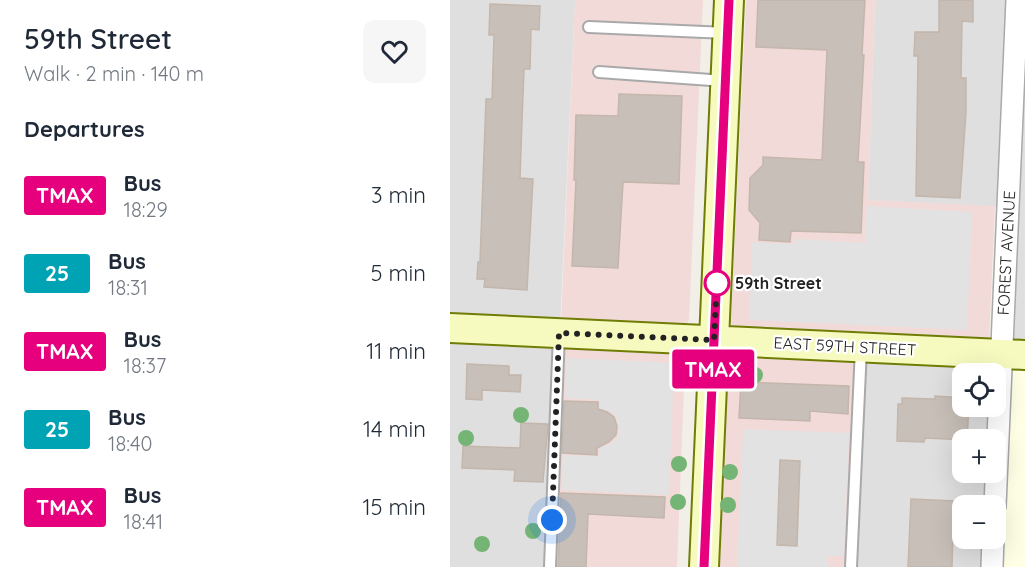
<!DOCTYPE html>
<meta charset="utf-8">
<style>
body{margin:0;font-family:Quicksand,sans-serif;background:#f6f6f7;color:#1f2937;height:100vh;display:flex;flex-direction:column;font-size:22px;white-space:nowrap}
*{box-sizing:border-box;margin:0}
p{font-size:20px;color:#747a83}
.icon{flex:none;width:33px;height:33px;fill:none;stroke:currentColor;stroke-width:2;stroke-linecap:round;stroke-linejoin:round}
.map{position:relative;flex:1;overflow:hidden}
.drawer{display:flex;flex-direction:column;background:#fff;width:450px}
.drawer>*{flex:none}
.badge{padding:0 12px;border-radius:4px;font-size:21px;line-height:39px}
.fabs{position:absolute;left:502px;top:363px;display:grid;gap:12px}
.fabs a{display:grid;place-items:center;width:54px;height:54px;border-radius:12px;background:#fff;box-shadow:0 6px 24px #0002;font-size:30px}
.you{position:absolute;width:30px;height:30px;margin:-15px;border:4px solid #fff;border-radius:50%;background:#1a73e8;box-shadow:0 0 0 9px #1a73e833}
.map>.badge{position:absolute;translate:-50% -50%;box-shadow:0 0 0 3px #fff}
h2{padding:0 24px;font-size:22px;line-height:54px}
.round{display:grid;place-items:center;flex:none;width:63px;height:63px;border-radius:12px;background:#f6f6f7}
.headline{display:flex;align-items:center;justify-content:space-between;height:102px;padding:0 24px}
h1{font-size:28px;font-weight:600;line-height:45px}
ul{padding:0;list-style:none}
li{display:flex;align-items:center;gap:18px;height:78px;padding:0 24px}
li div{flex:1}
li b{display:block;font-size:22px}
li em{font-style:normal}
li .badge{min-width:66px;font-weight:700;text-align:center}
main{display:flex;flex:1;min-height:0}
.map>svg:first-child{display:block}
.residential{fill:#e0dfdf;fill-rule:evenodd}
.commercial{fill:#f2dad9}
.education{fill:#ffffe5}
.parking{fill:#e2e2e2}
.building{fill:#c7bfb8;stroke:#c4b6ab;stroke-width:1.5}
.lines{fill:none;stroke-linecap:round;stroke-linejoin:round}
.lane-casing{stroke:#a9a9a9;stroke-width:14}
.street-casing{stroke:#a9a9a9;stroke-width:24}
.secondary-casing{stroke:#707d05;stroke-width:32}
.lane{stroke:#fff;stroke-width:10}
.street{stroke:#fff;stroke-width:21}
.secondary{stroke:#f7fabf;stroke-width:28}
.tree{fill:#74b475}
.line-casing{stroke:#fff;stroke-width:14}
.line{stroke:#e6007e;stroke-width:9}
.walk{stroke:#222;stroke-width:6;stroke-dasharray:0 10.8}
.stop-dot{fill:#fff;stroke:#e6007e;stroke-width:3}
.labels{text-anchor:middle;stroke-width:4.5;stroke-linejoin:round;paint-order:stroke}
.street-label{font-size:16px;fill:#222;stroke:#fff}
.stop-label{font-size:16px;font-weight:bold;fill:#222;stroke:#fff;text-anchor:start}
</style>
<main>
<section class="drawer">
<div class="headline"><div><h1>59th Street</h1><p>Walk · 2 min · 140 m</p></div><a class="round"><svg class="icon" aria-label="heart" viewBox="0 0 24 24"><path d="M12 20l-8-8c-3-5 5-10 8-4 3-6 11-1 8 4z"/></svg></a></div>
<h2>Departures</h2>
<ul>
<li><span class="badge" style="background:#e6007e;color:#fff">TMAX</span><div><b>Bus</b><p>18:29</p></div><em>3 min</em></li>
<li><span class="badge" style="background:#00a3b4;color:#fff">25</span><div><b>Bus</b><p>18:31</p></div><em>5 min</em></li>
<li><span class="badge" style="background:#e6007e;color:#fff">TMAX</span><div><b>Bus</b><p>18:37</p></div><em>11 min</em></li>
<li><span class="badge" style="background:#00a3b4;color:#fff">25</span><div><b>Bus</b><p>18:40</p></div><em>14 min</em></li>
<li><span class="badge" style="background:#e6007e;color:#fff">TMAX</span><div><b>Bus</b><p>18:41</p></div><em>15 min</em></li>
</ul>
</section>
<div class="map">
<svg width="575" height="567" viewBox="0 0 575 567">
<rect width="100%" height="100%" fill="#f2efe9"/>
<path class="residential" d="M 0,0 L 125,0 L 99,567 L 0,567 Z
M 425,0 L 575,0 L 575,567 L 407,567 L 415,360 L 557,367 L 568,208 L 418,200 ZM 513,374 L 546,374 L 546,406 L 513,406 ZM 513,440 L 546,440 L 546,472 L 513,472 ZM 513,506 L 546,506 L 546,538 L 513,538 Z"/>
<path class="commercial" d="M 125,0 L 253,0 L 239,320 L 236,325 L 111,323 Z
M 296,0 L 425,0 L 418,200 L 545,206 L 539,340 L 284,329 L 281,323 Z
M 115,347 L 228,352 L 233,355 L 235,362 L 227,567 L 107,567 Z
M 289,354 L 406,360 L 396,567 L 270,567 L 278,362 L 282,357 Z"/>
<path class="education" d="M 560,366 L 575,367 L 575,567 L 552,567 Z"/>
<path class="parking" d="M 417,206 L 522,212 L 517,330 L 299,320 L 302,242 L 345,244 L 346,239 L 415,243 Z
M 117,358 L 224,363 L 219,495 L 112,490 L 113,455 L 149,456 L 150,447 L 162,443 L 168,436 L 169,430 L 165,416 L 161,412 L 150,409 L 150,400 L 115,398 Z
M 293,429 L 399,433 L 394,556 L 378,556 L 378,567 L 287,567 Z"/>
<path class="building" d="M 308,0 L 415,0 L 412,55 L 414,55 L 408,162 L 414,162 L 411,233 L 341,231 L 340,242 L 309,240 L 310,223 L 299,210 L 300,178 L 313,165 L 313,157 L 372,160 L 377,50 L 306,47 Z
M 489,0 L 523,0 L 523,22 L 512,21 L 511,78 L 516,78 L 516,112 L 510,198 L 466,196 L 468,56 L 464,56 L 465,32 L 489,32 Z
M 40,4 L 90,6 L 89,30 L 81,29 L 80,69 L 74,69 L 72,121 L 70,178 L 83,179 L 77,290 L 34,287 L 35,279 L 27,279 L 28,262 L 30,262 L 36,99 L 42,99 L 44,35 L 39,35 Z
M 169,94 L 232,96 L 229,184 L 173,182 L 168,268 L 122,266 L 126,180 L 124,180 L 126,115 L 168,116 Z
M 17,364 L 59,366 L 59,375 L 71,375 L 70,392 L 32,390 L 32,400 L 16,399 Z
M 291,382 L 399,386 L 398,414 L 360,411 L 360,421 L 289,418 Z
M 485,396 L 513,398 L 513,406 L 519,406 L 517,440 L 475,438 L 474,442 L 447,441 L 448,404 L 452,404 L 452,398 L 485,399 Z
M 114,401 L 148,402 L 148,409 L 157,412 L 164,417 L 167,426 L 166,435 L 159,442 L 147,448 L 147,455 L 112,453 Z
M 71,423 L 98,424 L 93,482 L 64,481 L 65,470 L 12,468 L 13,446 L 70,448 Z
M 330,460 L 350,461 L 347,546 L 327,545 Z
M 111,493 L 215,497 L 214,518 L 138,514 L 136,567 L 108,567 Z
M 461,499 L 504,501 L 502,567 L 458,567 Z"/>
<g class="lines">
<defs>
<path id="lane" d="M 139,27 L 277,33
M 149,72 L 275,81
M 100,567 L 109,333
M 401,567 L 411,348"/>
<path id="street" d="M 545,506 L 567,0
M 542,567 L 543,538"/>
<path id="secondary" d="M 0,328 L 575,355
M 254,567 L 279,0"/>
</defs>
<use href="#lane" class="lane-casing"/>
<use href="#street" class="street-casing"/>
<use href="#secondary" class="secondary-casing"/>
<use href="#lane" class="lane"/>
<use href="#street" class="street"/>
<use href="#secondary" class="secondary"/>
</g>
<g class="tree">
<circle cx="305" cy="375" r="8"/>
<circle cx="71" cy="415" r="8"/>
<circle cx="16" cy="438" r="8"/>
<circle cx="229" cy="464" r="8"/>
<circle cx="280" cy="472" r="8"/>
<circle cx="228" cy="502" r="8"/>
<circle cx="278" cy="505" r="8"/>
<circle cx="83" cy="531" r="8"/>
<circle cx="32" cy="544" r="8"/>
</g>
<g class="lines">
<defs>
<path id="line" d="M 254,567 L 279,0"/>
</defs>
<use href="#line" class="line-casing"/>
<use href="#line" class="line"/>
<path class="walk" d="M 102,520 L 109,333 L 264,340 L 267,280 L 267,283"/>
</g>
<circle class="stop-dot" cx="267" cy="283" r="12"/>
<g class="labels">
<g class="street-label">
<text transform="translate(556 253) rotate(-87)" y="6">FOREST AVENUE</text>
<text transform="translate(395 346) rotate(3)" y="6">EAST 59TH STREET</text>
</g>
<g class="stop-label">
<text x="285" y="289">59th Street</text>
</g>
</g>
</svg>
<div class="fabs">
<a><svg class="icon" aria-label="locate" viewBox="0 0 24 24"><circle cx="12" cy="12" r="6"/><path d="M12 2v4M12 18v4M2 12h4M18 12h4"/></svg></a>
<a>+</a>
<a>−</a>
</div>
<div class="you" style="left:102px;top:520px"></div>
<b class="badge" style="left:263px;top:369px;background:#e6007e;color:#fff">TMAX</b>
</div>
</main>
